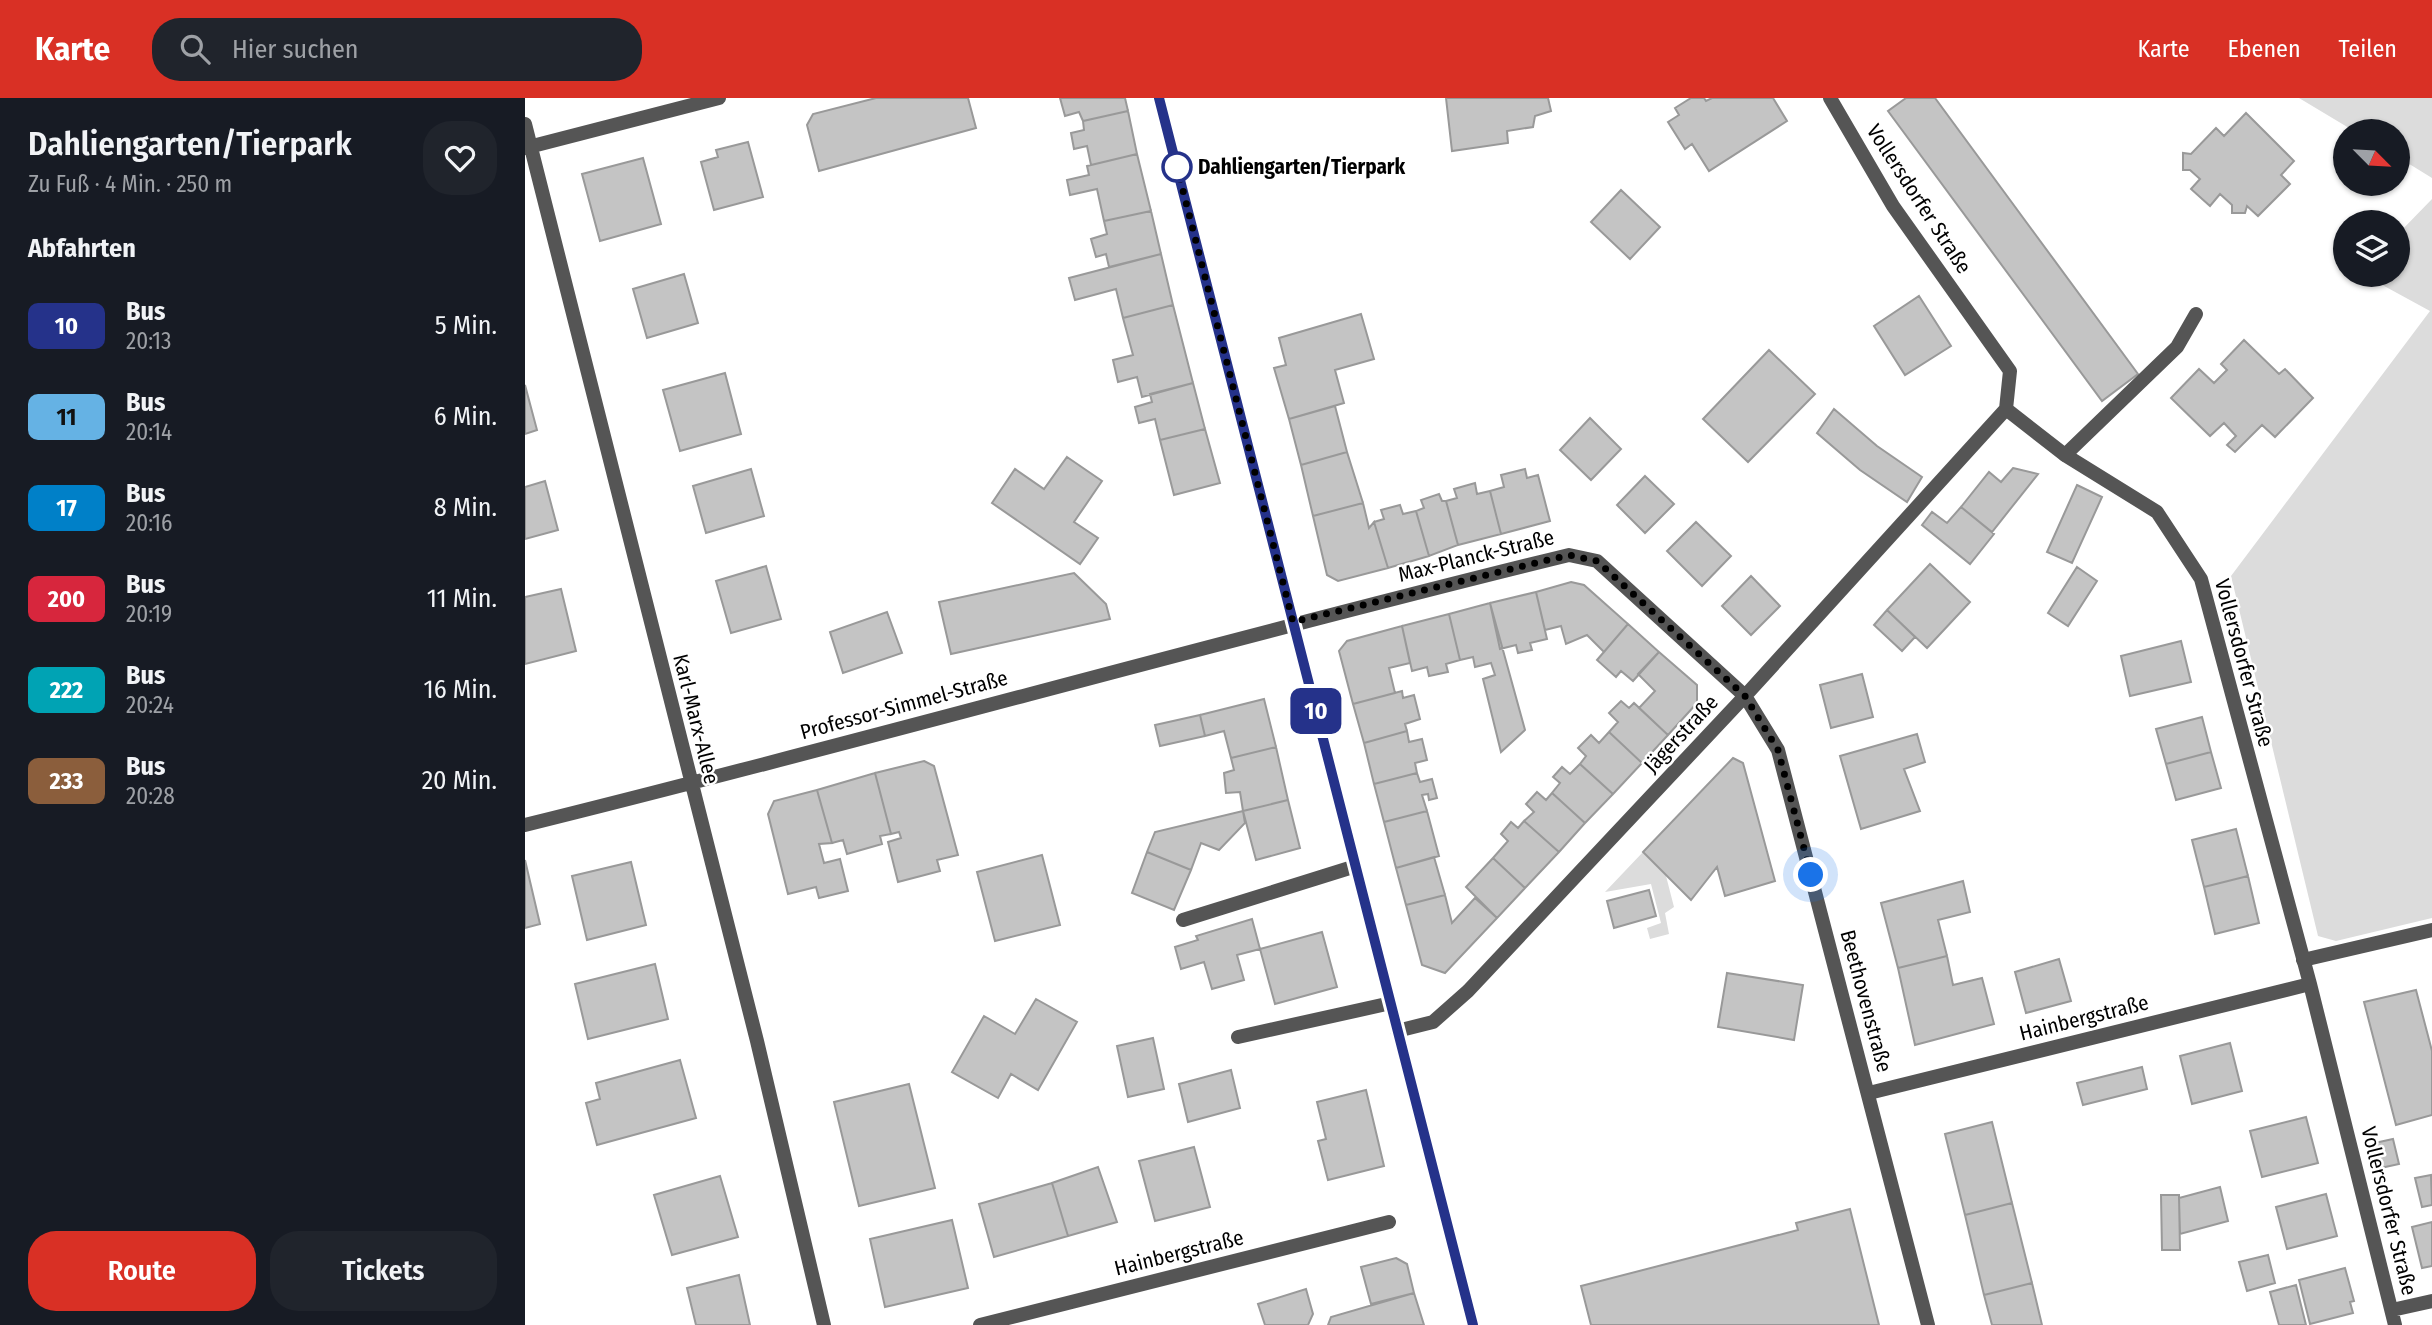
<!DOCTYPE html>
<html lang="de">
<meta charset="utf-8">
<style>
body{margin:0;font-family:"Fira Sans Condensed",sans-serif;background:#20242c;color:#f1f3f6;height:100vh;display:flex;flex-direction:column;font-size:26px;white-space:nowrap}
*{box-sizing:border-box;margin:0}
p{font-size:23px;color:#9ea1a6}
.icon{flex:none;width:38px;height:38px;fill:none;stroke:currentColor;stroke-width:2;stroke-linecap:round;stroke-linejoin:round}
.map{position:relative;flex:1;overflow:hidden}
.sheet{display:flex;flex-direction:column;background:#171b24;width:525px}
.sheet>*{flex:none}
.badge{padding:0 14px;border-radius:10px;font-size:24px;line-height:46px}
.needle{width:46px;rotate:114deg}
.buttons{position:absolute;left:1808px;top:21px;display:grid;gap:14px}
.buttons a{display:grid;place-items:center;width:77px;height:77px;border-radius:50%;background:#171b24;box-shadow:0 2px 5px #0004;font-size:35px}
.you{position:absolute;width:35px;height:35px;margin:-18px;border:5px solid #fff;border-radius:50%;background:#1a73e8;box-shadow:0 0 0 10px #1a73e833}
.map>.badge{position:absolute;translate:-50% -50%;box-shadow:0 0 0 4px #fff}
h2{padding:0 28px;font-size:26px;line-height:63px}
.round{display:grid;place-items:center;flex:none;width:74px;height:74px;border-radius:28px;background:#20242c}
.headline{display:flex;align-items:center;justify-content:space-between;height:119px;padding:0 28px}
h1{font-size:33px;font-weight:600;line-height:52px}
.cta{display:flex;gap:14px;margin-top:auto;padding:14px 28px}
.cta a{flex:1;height:80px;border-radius:28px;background:#d93025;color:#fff;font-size:28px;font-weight:600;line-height:80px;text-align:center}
.cta a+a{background:#20242c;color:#f1f3f6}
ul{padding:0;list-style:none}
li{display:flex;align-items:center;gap:21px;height:91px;padding:0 28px}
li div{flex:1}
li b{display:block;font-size:26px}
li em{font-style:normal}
li .badge{min-width:77px;font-weight:700;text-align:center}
header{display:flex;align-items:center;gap:42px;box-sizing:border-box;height:98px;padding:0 35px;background:#d93025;color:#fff}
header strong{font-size:33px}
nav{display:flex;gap:38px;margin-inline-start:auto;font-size:24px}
.search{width:490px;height:63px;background:#20242c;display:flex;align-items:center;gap:18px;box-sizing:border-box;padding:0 24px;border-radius:28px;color:#9ea1a6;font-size:26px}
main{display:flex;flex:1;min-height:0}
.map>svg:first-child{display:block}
.green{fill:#dcdcdc}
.building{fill:#c4c4c4;stroke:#999;stroke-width:2}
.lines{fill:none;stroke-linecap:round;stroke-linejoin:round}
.lane{stroke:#555;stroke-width:14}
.street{stroke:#555;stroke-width:14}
.secondary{stroke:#222;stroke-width:14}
.line-casing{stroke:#fff;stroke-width:16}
.line{stroke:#25328a;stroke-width:10}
.walk{stroke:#000;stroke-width:7;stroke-dasharray:0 12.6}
.stop-dot{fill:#fff;stroke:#25328a;stroke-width:3.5}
.labels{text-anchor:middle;stroke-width:5;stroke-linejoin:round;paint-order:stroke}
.stop-label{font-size:21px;font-weight:bold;fill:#000;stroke:#fff;text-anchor:start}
.street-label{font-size:21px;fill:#000;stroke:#fff}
</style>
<header>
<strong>Karte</strong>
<div class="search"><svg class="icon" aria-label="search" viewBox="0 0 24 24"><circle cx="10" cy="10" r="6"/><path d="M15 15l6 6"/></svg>Hier suchen</div>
<nav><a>Karte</a><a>Ebenen</a><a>Teilen</a></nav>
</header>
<main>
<section class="sheet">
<div class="headline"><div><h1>Dahliengarten/Tierpark</h1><p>Zu Fuß · 4 Min. · 250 m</p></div><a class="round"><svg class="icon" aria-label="heart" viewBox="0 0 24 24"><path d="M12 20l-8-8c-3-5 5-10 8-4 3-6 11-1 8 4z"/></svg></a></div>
<h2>Abfahrten</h2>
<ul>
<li><span class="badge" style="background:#25328a;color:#fff">10</span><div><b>Bus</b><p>20:13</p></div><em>5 Min.</em></li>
<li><span class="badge" style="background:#65b2e4;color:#111">11</span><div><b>Bus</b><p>20:14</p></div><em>6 Min.</em></li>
<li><span class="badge" style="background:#0080c8;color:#fff">17</span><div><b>Bus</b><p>20:16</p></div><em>8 Min.</em></li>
<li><span class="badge" style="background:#d7263d;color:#fff">200</span><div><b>Bus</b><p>20:19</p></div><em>11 Min.</em></li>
<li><span class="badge" style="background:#00a3b4;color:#fff">222</span><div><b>Bus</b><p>20:24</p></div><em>16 Min.</em></li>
<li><span class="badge" style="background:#8b5e3c;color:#fff">233</span><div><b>Bus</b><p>20:28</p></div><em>20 Min.</em></li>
</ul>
<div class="cta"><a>Route</a><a>Tickets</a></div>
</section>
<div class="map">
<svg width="1907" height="1227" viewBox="0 0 1907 1227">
<rect width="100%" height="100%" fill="#fff"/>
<path class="green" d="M 1774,0 L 1907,0 L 1907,80 L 1873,59 L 1872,33 L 1829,33 Z
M 1907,101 L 1907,820 L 1811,843 L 1793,838 L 1706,478 L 1905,213 L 1839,177 L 1872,177 L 1873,136 Z
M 1118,754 L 1141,778 L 1149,809 L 1140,815 L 1144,836 L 1125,841 L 1122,830 L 1136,825 L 1126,786 L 1080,794 Z"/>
<path class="building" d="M 351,0 L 443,0 L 451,30 L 294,73 L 282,27 L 288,16 Z
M 535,0 L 600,0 L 603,13 L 558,23 L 554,14 L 540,18 Z
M 921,0 L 1023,0 L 1026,13 L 1010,18 L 1008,29 L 982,33 L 983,45 L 927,53 Z
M 1166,0 L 1179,0 L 1181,3 L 1187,0 L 1248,0 L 1262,23 L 1184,73 L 1167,46 L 1160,51 L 1143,24 L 1154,17 L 1150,10 Z
M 1381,0 L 1410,0 L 1613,276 L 1577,303 L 1363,13 Z
M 603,13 L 612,56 L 566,67 L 562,48 L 549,51 L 546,35 L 559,32 L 558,23 Z
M 1721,15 L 1769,63 L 1756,77 L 1765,86 L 1733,118 L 1722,108 L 1720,115 L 1707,115 L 1707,107 L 1695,96 L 1685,108 L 1666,91 L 1675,81 L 1665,72 L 1658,72 L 1658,55 L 1666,56 L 1691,30 L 1699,38 Z
M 223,44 L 238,99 L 189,112 L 176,64 L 193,59 L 191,52 Z
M 612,56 L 626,113 L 579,123 L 572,91 L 545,97 L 542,82 L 564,77 L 562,68 Z
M 118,60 L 136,126 L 75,143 L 57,76 Z
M 1096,92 L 1135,129 L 1105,161 L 1066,124 Z
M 626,113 L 636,156 L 584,169 L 581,156 L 571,159 L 566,141 L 582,136 L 579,123 Z
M 636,156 L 648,207 L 598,220 L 591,191 L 550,202 L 544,180 Z
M 159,176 L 173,225 L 122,240 L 108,191 Z
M 1394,198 L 1426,248 L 1380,277 L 1349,228 Z
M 648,207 L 668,285 L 617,299 L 612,279 L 593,284 L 588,262 L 608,257 L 598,220 Z
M 836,216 L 849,261 L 810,272 L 819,305 L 764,321 L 749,270 L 761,267 L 754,240 Z
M 1719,242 L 1754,276 L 1760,271 L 1788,300 L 1750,339 L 1737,327 L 1710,354 L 1702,347 L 1711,338 L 1699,325 L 1685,338 L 1646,300 L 1674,271 L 1689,285 L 1702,272 L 1696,266 Z
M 1244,252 L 1290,296 L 1223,364 L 1178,321 Z
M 200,275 L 216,336 L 155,353 L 138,292 Z
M 668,285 L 680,331 L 635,342 L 630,321 L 614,325 L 610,309 L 627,304 L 625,296 Z
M 0,287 L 12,332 L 0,336 Z
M 810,308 L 822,354 L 776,367 L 764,321 Z
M 1309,311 L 1352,348 L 1397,379 L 1382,404 L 1335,372 L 1292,335 Z
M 1065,320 L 1096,351 L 1066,382 L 1035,352 Z
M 680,331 L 695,385 L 649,397 L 635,342 Z
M 822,354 L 838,405 L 788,418 L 776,367 Z
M 542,359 L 577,383 L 549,424 L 573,440 L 555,466 L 467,405 L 490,371 L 519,391 Z
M 1488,370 L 1513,376 L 1467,434 L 1436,409 L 1464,374 L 1476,384 Z
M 226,371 L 239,418 L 181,435 L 168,388 Z
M 1000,371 L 1002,380 L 1013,377 L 1025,423 L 976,436 L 965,393 L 979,389 L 976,377 Z
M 1120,378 L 1149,406 L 1120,435 L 1092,407 Z
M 20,383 L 33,432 L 0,441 L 0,389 Z
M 950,385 L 952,396 L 965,393 L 976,436 L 933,447 L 921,403 L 932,400 L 929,391 Z
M 1552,387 L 1577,399 L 1547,465 L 1522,454 Z
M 914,396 L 917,403 L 921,403 L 933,447 L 904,458 L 891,413 L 899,410 L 896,402 Z
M 838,405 L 844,430 L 849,424 L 863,470 L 813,483 L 802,477 L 788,418 Z
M 875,407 L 878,416 L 891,413 L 904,458 L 863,470 L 849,424 L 859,421 L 856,412 Z
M 1436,409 L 1469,436 L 1445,466 L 1397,427 L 1407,414 L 1422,425 Z
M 1171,424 L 1206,458 L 1177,488 L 1142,453 Z
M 1405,466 L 1445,504 L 1402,550 L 1362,512 Z
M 241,468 L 256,521 L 206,535 L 191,483 Z
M 1552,469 L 1572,483 L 1543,528 L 1523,515 Z
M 549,475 L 581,506 L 585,521 L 426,556 L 414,504 Z
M 1226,478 L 1255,508 L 1226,537 L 1197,508 Z
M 1046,484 L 1059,487 L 1103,526 L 1079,554 L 1062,537 L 1041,546 L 1036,528 L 1020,532 L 1011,494 Z
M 36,491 L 51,553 L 0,566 L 0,499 Z
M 1011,494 L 1022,541 L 1005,545 L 1007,552 L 993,555 L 991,547 L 975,551 L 965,505 Z
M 965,505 L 1000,632 L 976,654 L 958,581 L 970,577 L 966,565 L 950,569 L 948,559 L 935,562 L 924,516 Z
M 1362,512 L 1390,539 L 1377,553 L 1349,527 Z
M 362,514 L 377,555 L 318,575 L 305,534 Z
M 924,516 L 935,562 L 921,566 L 923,574 L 904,578 L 902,569 L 887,573 L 877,528 Z
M 1103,526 L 1134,554 L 1108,583 L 1096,573 L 1091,579 L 1072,562 Z
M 877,528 L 885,565 L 864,570 L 870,595 L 828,606 L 814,553 L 822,543 Z
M 1656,543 L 1666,584 L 1605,598 L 1596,558 Z
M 1134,554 L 1172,587 L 1172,605 L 1143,637 L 1114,610 L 1130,593 L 1113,576 Z
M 1337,576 L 1348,619 L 1306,630 L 1295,587 Z
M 877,593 L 878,600 L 889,597 L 895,621 L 880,626 L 882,633 L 839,645 L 828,606 Z
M 739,601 L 751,649 L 706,660 L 699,633 L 680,638 L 675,617 Z
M 1096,603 L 1104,610 L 1109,605 L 1143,637 L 1117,665 L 1084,634 L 1093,624 L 1084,615 Z
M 675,617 L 680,638 L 635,648 L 630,627 Z
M 1677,619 L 1686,654 L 1641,666 L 1631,631 Z
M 882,633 L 884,644 L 897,641 L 902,662 L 890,665 L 892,675 L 849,686 L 839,645 Z
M 1084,634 L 1117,665 L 1088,696 L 1055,666 L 1061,658 L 1053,650 L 1066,637 L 1074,645 Z
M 1392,636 L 1400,664 L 1379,671 L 1395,713 L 1336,731 L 1315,658 Z
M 751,649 L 763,702 L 718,713 L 715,694 L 701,695 L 699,675 L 709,672 L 706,660 Z
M 1686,654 L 1696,690 L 1651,702 L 1641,666 Z
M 1208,660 L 1218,665 L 1250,783 L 1200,798 L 1192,769 L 1166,802 L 1118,754 Z
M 399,663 L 409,668 L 433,757 L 412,762 L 415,773 L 373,784 L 363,744 L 376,740 L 374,734 L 366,736 L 350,675 Z
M 1055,666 L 1088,696 L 1060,725 L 1027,695 L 1035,685 L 1028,679 L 1037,669 L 1045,676 Z
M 350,675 L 366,736 L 355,738 L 357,746 L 322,756 L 318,742 L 307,745 L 292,692 Z
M 892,675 L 895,684 L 907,681 L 912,700 L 904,702 L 903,696 L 897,697 L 902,713 L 859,724 L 849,686 Z
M 292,692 L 307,745 L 294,746 L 299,765 L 315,761 L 323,793 L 294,800 L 291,789 L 263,796 L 243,716 L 249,703 Z
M 1012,694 L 1021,702 L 1027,695 L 1060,725 L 1034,754 L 999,723 L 1009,714 L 1001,706 Z
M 763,702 L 775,750 L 731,762 L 718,713 Z
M 718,713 L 720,725 L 694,752 L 676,745 L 666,772 L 622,754 L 630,734 Z
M 902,713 L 914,758 L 871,770 L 859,724 Z
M 999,723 L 1034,754 L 1000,790 L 968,760 L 983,743 L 976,736 L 986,724 L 993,730 Z
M 1711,731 L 1723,778 L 1679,789 L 1667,742 Z
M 622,754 L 666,772 L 649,812 L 607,795 Z
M 517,757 L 535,827 L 470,843 L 452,774 Z
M 909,759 L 920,797 L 881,807 L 871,770 Z
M 968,760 L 1000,790 L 972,820 L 941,789 Z
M 0,762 L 15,826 L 0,830 Z
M 106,764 L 121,827 L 62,842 L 47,778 Z
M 1723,778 L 1734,825 L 1690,836 L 1679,789 Z
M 1438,783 L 1445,814 L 1413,822 L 1422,858 L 1373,870 L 1356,805 Z
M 1124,792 L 1131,818 L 1089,830 L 1082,803 Z
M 920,797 L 927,825 L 950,800 L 972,820 L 920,875 L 897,867 L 881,807 Z
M 727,821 L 735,851 L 712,857 L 719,882 L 687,891 L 679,864 L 656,871 L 650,849 L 673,842 L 671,838 Z
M 797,834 L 812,889 L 750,906 L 735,851 Z
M 1422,858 L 1428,887 L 1457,880 L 1469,926 L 1390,947 L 1373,870 Z
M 1534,861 L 1546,903 L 1501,915 L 1490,874 Z
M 130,866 L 143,921 L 63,941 L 50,886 Z
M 1202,875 L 1278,887 L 1269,942 L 1193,929 Z
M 1891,892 L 1907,953 L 1907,1017 L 1871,1027 L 1839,904 Z
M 511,901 L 552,924 L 513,992 L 486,976 L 473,1000 L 427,974 L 459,918 L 490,936 Z
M 628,940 L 639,991 L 603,999 L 592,948 Z
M 1705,945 L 1717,993 L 1667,1006 L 1655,958 Z
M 155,962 L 171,1020 L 72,1047 L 61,1005 L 75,1001 L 71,985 Z
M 1617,969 L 1622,991 L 1558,1007 L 1552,985 Z
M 706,972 L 715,1010 L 663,1024 L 654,986 Z
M 384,986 L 410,1090 L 334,1108 L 309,1004 Z
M 841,992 L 859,1068 L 803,1082 L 793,1043 L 801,1041 L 792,1004 Z
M 1781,1019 L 1793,1065 L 1737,1079 L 1725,1033 Z
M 1467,1024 L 1487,1105 L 1440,1117 L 1420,1036 Z
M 1868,1041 L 1874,1066 L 1851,1071 L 1845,1046 Z
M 669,1049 L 685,1109 L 630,1123 L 614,1063 Z
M 573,1069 L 592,1124 L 543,1138 L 527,1085 Z
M 1906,1077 L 1907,1107 L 1897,1109 L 1890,1080 Z
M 195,1078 L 213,1139 L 147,1157 L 129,1097 Z
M 527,1085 L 543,1138 L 469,1159 L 454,1106 Z
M 1695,1089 L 1703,1123 L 1655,1136 L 1654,1100 Z
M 1801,1096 L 1812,1138 L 1762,1151 L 1751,1109 Z
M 1636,1097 L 1654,1097 L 1655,1152 L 1637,1152 Z
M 1487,1105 L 1507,1185 L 1459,1197 L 1440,1117 Z
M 1325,1111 L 1354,1227 L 1066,1227 L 1056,1188 L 1273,1132 L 1271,1125 Z
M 427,1122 L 443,1190 L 360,1209 L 345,1141 Z
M 1907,1124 L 1907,1168 L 1897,1170 L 1887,1129 Z
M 1743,1157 L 1750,1185 L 1722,1193 L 1714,1164 Z
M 871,1160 L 882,1166 L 889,1195 L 846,1206 L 836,1169 Z
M 1820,1170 L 1829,1203 L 1825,1204 L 1828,1215 L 1785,1226 L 1774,1182 Z
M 214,1177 L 225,1227 L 171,1227 L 162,1190 Z
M 1507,1185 L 1517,1227 L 1467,1227 L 1459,1197 Z
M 1771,1187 L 1781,1227 L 1754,1227 L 1745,1194 Z
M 781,1191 L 788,1216 L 783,1227 L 740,1227 L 733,1206 Z
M 889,1195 L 899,1227 L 803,1227 L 806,1219 Z"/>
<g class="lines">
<path class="lane" d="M 1540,357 L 1652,249 L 1671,216
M 658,822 L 831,768
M 1778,862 L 1907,832
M 713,939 L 866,905"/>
<path class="street" d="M 1305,0 L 1368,108 L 1485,273 L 1481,311 L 1540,357 L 1632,414 L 1676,481 L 1785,886 L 1870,1227
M 0,26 L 232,943 L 299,1227
M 0,50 L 194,0
M 0,727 C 349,641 695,542 1044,457 L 1072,463 L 1220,598 L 1253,652 L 1403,1227
M 872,933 L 908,924 L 943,893 L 1220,598 L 1481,311
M 1344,995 L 1785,886
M 1867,1212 L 1907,1203
M 455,1227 L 864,1124"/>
<path class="secondary" d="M 634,0 L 948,1227"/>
</g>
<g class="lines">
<defs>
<path id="line" d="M 634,0 L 948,1227"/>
</defs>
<use href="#line" class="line-casing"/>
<use href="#line" class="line"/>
<path class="walk" d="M 652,69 L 768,524 L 1044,457 L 1072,463 L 1220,598 L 1253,652 L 1286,777"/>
</g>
<circle class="stop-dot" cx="652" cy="69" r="14"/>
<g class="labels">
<g class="stop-label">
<text x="673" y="76">Dahliengarten/Tierpark</text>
</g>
<g class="street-label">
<text transform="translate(1394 101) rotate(57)" y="7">Vollersdorfer Straße</text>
<text transform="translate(951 458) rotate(-14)" y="7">Max-Planck-Straße</text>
<text transform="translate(1719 565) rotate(75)" y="7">Vollersdorfer Straße</text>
<text transform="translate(379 607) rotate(-15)" y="7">Professor-Simmel-Straße</text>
<text transform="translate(171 621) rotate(76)" y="7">Karl-Marx-Allee</text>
<text transform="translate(1156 636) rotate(-47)" y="7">Jägerstraße</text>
<text transform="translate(1341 903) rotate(75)" y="7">Beethovenstraße</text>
<text transform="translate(1559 920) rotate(-14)" y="7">Hainbergstraße</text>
<text transform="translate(1864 1113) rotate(76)" y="7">Vollersdorfer Straße</text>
<text transform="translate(654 1155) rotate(-14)" y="7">Hainbergstraße</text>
</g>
</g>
</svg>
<div class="buttons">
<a><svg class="needle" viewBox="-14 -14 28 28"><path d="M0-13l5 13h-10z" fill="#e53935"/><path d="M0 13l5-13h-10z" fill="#9ea1a6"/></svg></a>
<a><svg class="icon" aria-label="layers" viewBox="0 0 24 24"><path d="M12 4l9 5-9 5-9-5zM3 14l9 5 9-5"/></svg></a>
</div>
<div class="you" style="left:1286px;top:777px"></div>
<b class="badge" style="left:791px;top:613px;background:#25328a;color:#fff">10</b>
</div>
</main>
